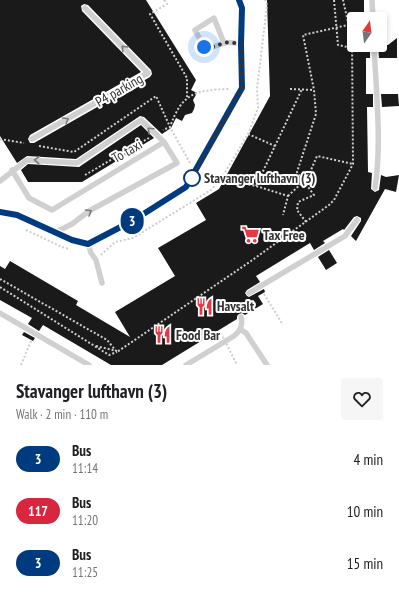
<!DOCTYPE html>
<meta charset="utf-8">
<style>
body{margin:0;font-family:"PT Sans Narrow",sans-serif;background:#f6f6f6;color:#202124;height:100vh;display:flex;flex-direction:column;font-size:15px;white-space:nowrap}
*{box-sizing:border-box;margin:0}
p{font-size:13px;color:#757577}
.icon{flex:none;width:22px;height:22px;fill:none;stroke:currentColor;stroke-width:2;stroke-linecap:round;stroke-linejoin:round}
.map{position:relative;height:365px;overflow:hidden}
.drawer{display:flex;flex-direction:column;background:#fff;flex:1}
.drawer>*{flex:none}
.badge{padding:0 8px;border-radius:13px;font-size:14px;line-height:26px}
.needle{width:26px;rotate:14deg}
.fabs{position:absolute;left:347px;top:12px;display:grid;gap:8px}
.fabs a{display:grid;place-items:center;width:40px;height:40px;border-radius:4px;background:#fff;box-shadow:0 2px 6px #0003;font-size:20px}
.you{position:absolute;width:20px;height:20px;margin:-10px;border:3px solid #fff;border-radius:50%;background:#1a73e8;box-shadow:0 0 0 6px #1a73e833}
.map>.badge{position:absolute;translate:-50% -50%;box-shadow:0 0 0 2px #fff}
.round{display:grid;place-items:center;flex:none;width:42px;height:42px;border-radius:4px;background:#f6f6f6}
.summary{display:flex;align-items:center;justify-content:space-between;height:68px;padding:0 16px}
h1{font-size:19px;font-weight:700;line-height:30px}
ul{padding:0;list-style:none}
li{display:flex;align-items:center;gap:12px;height:52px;padding:0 16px}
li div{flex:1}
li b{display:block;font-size:15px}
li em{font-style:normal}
li .badge{min-width:44px;font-weight:700;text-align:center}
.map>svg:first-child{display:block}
.building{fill:#1a1a1a;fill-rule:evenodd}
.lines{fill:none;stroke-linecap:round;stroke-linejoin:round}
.path{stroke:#cdcdcd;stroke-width:2;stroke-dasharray:2 2;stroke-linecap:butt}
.lane{stroke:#d0d0d0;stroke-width:5.5}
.path-bridge{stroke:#cdcdcd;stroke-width:2;stroke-dasharray:2 2;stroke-linecap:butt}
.oneway{stroke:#7a7a7a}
.line-casing{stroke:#fff;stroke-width:9}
.line{stroke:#003b80;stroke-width:6}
.walk{stroke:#333;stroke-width:4;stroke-dasharray:0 7.2}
.stop-dot{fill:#fff;stroke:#003b80;stroke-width:2}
.labels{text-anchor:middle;stroke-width:4;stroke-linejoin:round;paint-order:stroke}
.street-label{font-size:14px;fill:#333;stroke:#fff}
.stop-label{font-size:14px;font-weight:bold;fill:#333;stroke:#fff;text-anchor:start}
.poi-label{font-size:14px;font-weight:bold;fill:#333;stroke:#fff;text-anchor:start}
</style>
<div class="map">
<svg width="399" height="365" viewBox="0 0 399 365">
<rect width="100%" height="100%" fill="#fff"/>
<path class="building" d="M 0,0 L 146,0 L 196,80 L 191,90 L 197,93 L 193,100 L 195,105 L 194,109 L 192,113 L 185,115 L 182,121 L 176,118 L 171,128 L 162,134 L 144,117 L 140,116 L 76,159 L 27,156 L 17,163 L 0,136 ZM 84,4 L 88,5 L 151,70 L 152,74 L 150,77 L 34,143 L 30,143 L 28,139 L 30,135 L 141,72 L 82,11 L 81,6 Z
M 267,0 L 364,0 L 364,19 L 354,19 L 354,45 L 370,46 L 370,58 L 366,58 L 366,94 L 373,94 L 373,107 L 367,107 L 368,172 L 372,173 L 371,189 L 375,192 L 379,190 L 381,175 L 386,177 L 399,175 L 396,192 L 385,189 L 356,241 L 351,236 L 361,221 L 361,218 L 357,216 L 354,217 L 344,230 L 343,229 L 323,241 L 325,243 L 314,250 L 310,243 L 256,276 L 260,282 L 247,290 L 245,293 L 247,296 L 249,297 L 264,289 L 265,292 L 258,296 L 263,304 L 245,315 L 242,313 L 239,314 L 237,316 L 237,319 L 162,365 L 111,365 L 43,325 L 39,331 L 28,324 L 32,318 L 0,300 L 0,266 L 5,269 L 10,261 L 78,301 L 76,305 L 130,337 L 115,312 L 175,276 L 158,248 L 206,220 L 196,203 L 219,189 L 270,96 Z
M 397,38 L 397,58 L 379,58 L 378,45 L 388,45 Z
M 381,94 L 398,94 L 399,106 L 382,107 Z
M 141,125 L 154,138 L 82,182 L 28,182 L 21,170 L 28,164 L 79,167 Z
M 329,250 L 337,263 L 326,270 L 318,257 Z
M 24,332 L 35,338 L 33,341 L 22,335 Z"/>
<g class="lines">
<path class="path" d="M 164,0 L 167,4 L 150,14 L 187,78 L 187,97
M 334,0 L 338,45 L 352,48
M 290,89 L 314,90
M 248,134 L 275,146
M 0,139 L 24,143
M 39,146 L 74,152 L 156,96 L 170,127 L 163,130
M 190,163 L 170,127 C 182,93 195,90 229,89
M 85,175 L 149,138
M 221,179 L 256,186 L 288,196 L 283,215
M 256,186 L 302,89
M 288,196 L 308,177 L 317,156 L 353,164
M 306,222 L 297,210 L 298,202 L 314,195 L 297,172 L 316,114 L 314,90 L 303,35 L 348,25
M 26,230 L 62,247 L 69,249
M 101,255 L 115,242 L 133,238 L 211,190 L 221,179 L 248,134 L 258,108 L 257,89 L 267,5 L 265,0
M 0,279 L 107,340 L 117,352 L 251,261 L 329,205 L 334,200 L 353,164 L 352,40 L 343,0
M 0,287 L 109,355 L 117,352
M 264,294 L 283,325
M 96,346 L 117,351
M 21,365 L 31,341"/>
<path class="lane" d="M 372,0 L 373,19
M 224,43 L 214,18 L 195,30 L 204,47 C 212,49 217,45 224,43 C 228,42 236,43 241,44
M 374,45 C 376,92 382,142 375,188
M 32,139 L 148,73 L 85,8
M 12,170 L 29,198 L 52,210 L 164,142
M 0,181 L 27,160 L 77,163 L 141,120 L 164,142 L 177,163 L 89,211 L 72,224 L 56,232
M 0,212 L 17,215 L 72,240 L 88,244 L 134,220 L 186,187 L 241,88 L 241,44 L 242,8 L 239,0
M 88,244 L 91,253 L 96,260 L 102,283
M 249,293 L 345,236 L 357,220
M 0,313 L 89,365
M 240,329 L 246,333 L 267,365
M 186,365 L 234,336 C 240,331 243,326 241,317"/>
<path class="path-bridge" d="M 221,333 L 237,365"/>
</g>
<defs><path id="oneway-chevron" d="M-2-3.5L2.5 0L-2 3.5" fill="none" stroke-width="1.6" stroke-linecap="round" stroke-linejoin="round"/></defs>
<g class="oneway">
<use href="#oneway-chevron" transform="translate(124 48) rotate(-134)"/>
<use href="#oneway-chevron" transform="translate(66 120) rotate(-30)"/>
<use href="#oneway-chevron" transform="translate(150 130) rotate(-137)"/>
<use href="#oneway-chevron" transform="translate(37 160) rotate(-176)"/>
<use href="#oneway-chevron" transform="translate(89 212) rotate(-31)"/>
</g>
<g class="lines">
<defs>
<path id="line" d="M 0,212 L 17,215 L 72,240 L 88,244 L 134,220 L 186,187 L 242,88 L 241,44 L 242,8 L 239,0"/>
</defs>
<use href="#line" class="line-casing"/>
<use href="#line" class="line"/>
<path class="walk" d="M 192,178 L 191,180 L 242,88 L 241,44 C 236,43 228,42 224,43 C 217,45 212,49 204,47"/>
</g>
<defs>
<symbol id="supermarket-bare" viewBox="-9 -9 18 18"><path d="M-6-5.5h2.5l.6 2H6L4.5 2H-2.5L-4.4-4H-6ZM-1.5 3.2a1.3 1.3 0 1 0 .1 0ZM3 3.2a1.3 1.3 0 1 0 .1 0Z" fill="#e63946" stroke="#fff" stroke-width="2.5" paint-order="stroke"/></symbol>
<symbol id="restaurant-bare" viewBox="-9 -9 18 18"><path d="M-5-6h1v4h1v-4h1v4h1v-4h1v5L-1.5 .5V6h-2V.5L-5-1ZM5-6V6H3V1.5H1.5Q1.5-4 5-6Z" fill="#e63946" stroke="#fff" stroke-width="2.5" paint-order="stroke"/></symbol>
</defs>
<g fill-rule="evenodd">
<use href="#supermarket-bare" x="238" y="222" width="25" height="25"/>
<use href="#restaurant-bare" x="192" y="294" width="25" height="25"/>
<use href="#restaurant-bare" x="150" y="322" width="25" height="25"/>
</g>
<circle class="stop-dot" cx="192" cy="178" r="8"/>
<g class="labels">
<g class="street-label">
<text transform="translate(119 90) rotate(-30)" y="5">P4 parking</text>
<text transform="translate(127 151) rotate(-30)" y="5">To taxi</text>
</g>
<g class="stop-label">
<text x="204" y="183">Stavanger lufthavn (3)</text>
</g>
<g class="poi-label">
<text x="263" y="240">Tax Free</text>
<text x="217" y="311">Havsalt</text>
<text x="176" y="340">Food Bar</text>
</g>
</g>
</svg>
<div class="fabs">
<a><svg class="needle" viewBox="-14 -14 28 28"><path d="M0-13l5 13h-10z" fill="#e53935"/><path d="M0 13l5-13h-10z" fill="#757577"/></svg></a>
</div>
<div class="you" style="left:204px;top:47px"></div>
<b class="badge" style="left:132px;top:221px;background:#003b80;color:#fff">3</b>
</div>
<section class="drawer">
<div class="summary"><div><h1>Stavanger lufthavn (3)</h1><p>Walk · 2 min · 110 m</p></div><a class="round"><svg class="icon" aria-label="heart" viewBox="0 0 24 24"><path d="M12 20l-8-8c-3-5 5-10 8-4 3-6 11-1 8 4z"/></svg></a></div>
<ul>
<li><span class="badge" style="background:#003b80;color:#fff">3</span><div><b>Bus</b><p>11:14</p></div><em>4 min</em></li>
<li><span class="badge" style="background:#d7263d;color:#fff">117</span><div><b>Bus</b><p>11:20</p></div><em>10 min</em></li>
<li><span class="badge" style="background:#003b80;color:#fff">3</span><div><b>Bus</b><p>11:25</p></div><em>15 min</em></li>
</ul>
</section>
